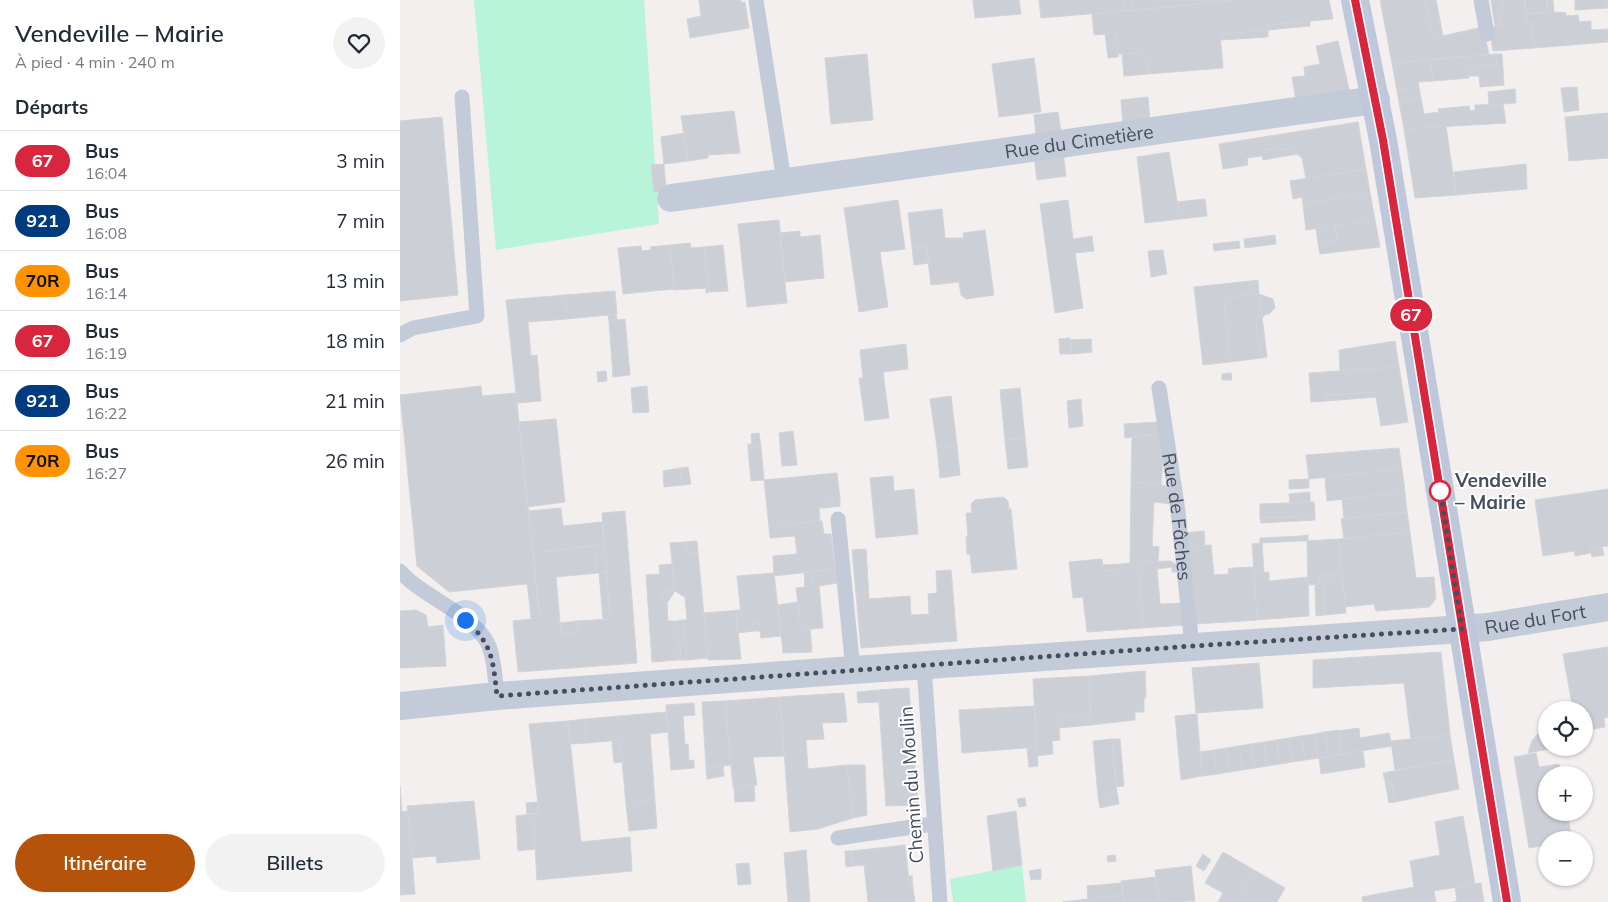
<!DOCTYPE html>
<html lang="fr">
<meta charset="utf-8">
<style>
body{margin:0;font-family:Mulish,sans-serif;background:#f2f2f3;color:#1f2937;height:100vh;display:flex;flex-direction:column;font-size:19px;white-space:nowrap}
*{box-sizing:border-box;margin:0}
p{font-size:16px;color:#747a83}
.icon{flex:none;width:28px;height:28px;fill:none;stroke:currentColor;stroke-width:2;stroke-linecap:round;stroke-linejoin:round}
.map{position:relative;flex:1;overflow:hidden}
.side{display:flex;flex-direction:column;background:#fff;width:400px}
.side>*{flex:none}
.badge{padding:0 10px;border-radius:16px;font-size:18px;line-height:32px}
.controls{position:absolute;left:1138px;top:701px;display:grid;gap:10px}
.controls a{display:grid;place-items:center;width:55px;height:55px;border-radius:50%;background:#fff;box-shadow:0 1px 4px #0004;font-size:25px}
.you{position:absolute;width:25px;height:25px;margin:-12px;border:4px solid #fff;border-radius:50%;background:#1a73e8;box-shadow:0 0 0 8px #1a73e833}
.map>.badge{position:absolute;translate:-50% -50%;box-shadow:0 0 0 2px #fff}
h2{padding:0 15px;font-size:19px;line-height:45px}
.round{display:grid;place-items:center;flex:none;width:52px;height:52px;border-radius:26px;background:#f2f2f3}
.headline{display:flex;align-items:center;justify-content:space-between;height:85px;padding:0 15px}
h1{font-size:24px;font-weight:600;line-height:38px}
.action{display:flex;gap:10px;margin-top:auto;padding:10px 15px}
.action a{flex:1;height:58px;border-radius:30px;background:#b45309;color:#fff;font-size:20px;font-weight:600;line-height:58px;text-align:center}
.action a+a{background:#f2f2f3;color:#1f2937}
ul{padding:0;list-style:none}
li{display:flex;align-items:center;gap:15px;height:60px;padding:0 15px;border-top:1px solid #e0e1e3}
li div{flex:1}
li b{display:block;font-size:19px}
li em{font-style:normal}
li .badge{min-width:55px;font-weight:700;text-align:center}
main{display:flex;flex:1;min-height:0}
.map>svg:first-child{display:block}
.green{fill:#b8f4d9}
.building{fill:#cdcfd7;stroke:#d2d3db}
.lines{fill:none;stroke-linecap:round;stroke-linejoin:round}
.service{stroke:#c4cbd8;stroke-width:15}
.minor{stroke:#c4cbd8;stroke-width:28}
.tertiary{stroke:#c4cbd8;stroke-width:28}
.secondary{stroke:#bfc8da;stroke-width:28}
.line-casing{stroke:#fff;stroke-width:11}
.line{stroke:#d7263d;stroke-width:8}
.walk{stroke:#454e5e;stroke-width:5;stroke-dasharray:0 9}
.stop-dot{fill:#fff;stroke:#d7263d;stroke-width:2.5}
.labels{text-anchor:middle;stroke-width:4;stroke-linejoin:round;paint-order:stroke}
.street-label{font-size:19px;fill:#454e5e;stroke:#fff}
.stop-label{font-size:19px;font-weight:bold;fill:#454e5e;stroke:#fff;text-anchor:start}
</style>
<main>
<section class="side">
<div class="headline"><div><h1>Vendeville – Mairie</h1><p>À pied · 4 min · 240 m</p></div><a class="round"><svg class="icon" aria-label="heart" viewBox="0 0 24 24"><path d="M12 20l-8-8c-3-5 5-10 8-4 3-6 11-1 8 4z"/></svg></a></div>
<h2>Départs</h2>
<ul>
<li><span class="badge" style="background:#d7263d;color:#fff">67</span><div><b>Bus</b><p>16:04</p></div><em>3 min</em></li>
<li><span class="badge" style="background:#003b80;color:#fff">921</span><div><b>Bus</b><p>16:08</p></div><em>7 min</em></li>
<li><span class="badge" style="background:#ff9200;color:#111">70R</span><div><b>Bus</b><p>16:14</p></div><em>13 min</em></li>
<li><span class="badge" style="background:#d7263d;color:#fff">67</span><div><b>Bus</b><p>16:19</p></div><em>18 min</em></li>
<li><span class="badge" style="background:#003b80;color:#fff">921</span><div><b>Bus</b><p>16:22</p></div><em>21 min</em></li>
<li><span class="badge" style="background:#ff9200;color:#111">70R</span><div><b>Bus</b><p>16:27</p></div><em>26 min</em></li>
</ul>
<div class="action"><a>Itinéraire</a><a>Billets</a></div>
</section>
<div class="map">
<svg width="1208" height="902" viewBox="0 0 1208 902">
<rect width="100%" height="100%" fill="#f2efee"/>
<path class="green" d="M 74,0 L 244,0 L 259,224 L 96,250 Z
M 622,865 L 626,902 L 553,902 L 550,879 Z"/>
<path class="building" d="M 299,0 L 341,0 L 341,3 L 345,2 L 349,28 L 290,38 L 287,19 L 301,16 Z
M 573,0 L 619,0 L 621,14 L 575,18 Z
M 639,0 L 723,0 L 724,11 L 641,18 Z
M 723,0 L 731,0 L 732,11 L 724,11 Z
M 731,0 L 837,0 L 732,11 Z
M 837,0 L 929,0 L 933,19 L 867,25 L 868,30 L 820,34 L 823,68 L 748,74 L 746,52 L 718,54 L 717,33 L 694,35 L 692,14 Z
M 980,0 L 1025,0 L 1033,38 L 1083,27 L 1089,55 L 992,63 Z
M 1025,0 L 1036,0 L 1043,36 L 1033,38 Z
M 1091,0 L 1101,0 L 1103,11 L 1099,12 L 1101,25 L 1095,26 Z
M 1101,0 L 1125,0 L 1126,23 L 1132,23 L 1134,48 L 1093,51 L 1089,27 L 1101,25 L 1099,12 L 1103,11 Z
M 1125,0 L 1147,0 L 1147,12 L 1126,14 Z
M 1147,0 L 1153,0 L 1154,12 L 1147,12 Z
M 1175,0 L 1208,0 L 1208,8 L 1175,10 Z
M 1154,12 L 1166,13 L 1166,16 L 1178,15 L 1179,22 L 1191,21 L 1191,30 L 1208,29 L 1208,42 L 1134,48 L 1132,23 L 1126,23 L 1126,14 Z
M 910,21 L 910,26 L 868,30 L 867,25 Z
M 868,30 L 868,37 L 821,40 L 820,34 Z
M 717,33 L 718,57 L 708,58 L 705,34 Z
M 938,41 L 950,93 L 896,101 L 892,77 L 905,76 L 904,67 L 920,64 L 916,46 Z
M 746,52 L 748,74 L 724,76 L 722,54 Z
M 467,54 L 473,120 L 431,124 L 425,58 Z
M 1096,54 L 1102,54 L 1104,85 L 1080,87 L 1078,66 L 1097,65 Z
M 1096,54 L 1097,65 L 1068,67 L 1069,78 L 1033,81 L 1030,59 Z
M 634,58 L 641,112 L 599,117 L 592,64 Z
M 1030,59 L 1033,81 L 1018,82 L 1019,87 L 997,91 L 992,63 Z
M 1078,66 L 1079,76 L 1069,76 L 1068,67 Z
M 1019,87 L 1021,98 L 999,102 L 997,91 Z
M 1177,87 L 1179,110 L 1164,112 L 1161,88 Z
M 1115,89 L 1116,103 L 1089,105 L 1088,92 Z
M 748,97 L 750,122 L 723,125 L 721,100 Z
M 1021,98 L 1024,114 L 1039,112 L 1038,109 L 1069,106 L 1070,111 L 1075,110 L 1075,105 L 1103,104 L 1106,123 L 1004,129 L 999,102 Z
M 334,111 L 340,153 L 308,155 L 308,158 L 288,161 L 281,116 Z
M 658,112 L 661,132 L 636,135 L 634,115 Z
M 1208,113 L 1208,158 L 1169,161 L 1165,117 Z
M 42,117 L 58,295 L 0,301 L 0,121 Z
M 958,122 L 966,169 L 906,179 L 902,158 L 897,154 L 896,148 L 881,150 L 880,147 L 861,150 L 862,156 L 847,158 L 848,165 L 823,169 L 819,144 Z
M 1046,126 L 1056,195 L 1015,198 L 1004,129 Z
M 284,133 L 288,161 L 264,164 L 261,137 Z
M 880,147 L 881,150 L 896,148 L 897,154 L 863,160 L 861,150 Z
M 663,151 L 666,176 L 637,180 L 634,155 Z
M 769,152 L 780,219 L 745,223 L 737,157 Z
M 264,164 L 266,191 L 254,192 L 251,165 Z
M 1126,164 L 1127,189 L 1056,195 L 1054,172 Z
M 966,169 L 970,193 L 903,204 L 902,197 L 893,199 L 890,181 Z
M 970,193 L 975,220 L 906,230 L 903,204 Z
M 805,199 L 807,216 L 780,219 L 777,202 Z
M 498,200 L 505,249 L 480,252 L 488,307 L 459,312 L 444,208 Z
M 668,200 L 673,239 L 692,236 L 694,251 L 675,253 L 683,308 L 655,313 L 640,204 Z
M 542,209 L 545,238 L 564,238 L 563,233 L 585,230 L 594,295 L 566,299 L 561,295 L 559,282 L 531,285 L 526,245 L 512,247 L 508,213 Z
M 379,220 L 387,303 L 347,307 L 338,224 Z
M 975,220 L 980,247 L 920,254 L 918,243 L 937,240 L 935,226 Z
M 935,226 L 937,240 L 918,243 L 916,228 Z
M 400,231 L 400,237 L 420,235 L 424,278 L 385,282 L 380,233 Z
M 875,235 L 876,244 L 845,248 L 844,239 Z
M 839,241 L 840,248 L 814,251 L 813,244 Z
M 290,243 L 291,248 L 304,247 L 309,292 L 306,293 L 306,288 L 274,290 L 270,245 Z
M 270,245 L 274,289 L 223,294 L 218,248 L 241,246 L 242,251 L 251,250 L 250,247 Z
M 323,245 L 328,291 L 309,292 L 304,247 Z
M 526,245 L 529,263 L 514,265 L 512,247 Z
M 763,250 L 767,274 L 751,277 L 748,251 Z
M 858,280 L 859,294 L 852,294 L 851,281 Z
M 851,281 L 852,294 L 824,298 L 830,362 L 803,365 L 794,287 Z
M 215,291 L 217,314 L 167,319 L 165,295 Z
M 852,294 L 859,294 L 862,317 L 856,318 L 861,358 L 830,362 L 824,298 Z
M 859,294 L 873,299 L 875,308 L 869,314 L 864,315 L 864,317 L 862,317 Z
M 165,295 L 167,319 L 128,322 L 131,356 L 137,355 L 141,401 L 117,403 L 106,300 Z
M 216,314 L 217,320 L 209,321 L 208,315 Z
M 862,317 L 867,357 L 861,358 L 856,318 Z
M 225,319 L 230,375 L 213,377 L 209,321 Z
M 670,338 L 672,354 L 660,354 L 659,339 Z
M 691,339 L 692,352 L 672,354 L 670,340 Z
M 995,341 L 999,367 L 940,371 L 939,350 Z
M 506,344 L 508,369 L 483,372 L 489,418 L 465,421 L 459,378 L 463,378 L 460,350 Z
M 999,367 L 1008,422 L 981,426 L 975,392 L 926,395 L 926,401 L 911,402 L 909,373 Z
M 206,371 L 207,381 L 198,382 L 197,372 Z
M 831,373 L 832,380 L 822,380 L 822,374 Z
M 81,386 L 82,396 L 116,393 L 136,583 L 49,592 L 17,566 L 0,395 Z
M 247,386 L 249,412 L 233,413 L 231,388 Z
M 620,388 L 625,438 L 605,440 L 600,390 Z
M 975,392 L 976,397 L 926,401 L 926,395 Z
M 551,396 L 557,445 L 537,447 L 530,399 Z
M 681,399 L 683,426 L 669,428 L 667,401 Z
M 156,419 L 165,502 L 127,507 L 119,422 Z
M 760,422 L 761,433 L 725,438 L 724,424 Z
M 393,431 L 397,465 L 382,466 L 379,433 Z
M 359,433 L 361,447 L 348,448 L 348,444 L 352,444 L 351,434 Z
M 761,433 L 764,448 L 761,485 L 731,482 L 732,438 Z
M 625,438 L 628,467 L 608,469 L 605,440 Z
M 557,445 L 560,475 L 540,478 L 537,447 Z
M 361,447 L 364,480 L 351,481 L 348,448 Z
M 999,448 L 1002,469 L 909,479 L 906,455 Z
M 288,467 L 291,484 L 282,485 L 280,468 Z
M 280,468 L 282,485 L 264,487 L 263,471 Z
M 1002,469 L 1005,492 L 927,501 L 925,477 Z
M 437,473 L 440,500 L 424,502 L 425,508 L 419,508 L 420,521 L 369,527 L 364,480 Z
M 493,476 L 494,491 L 514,489 L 518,534 L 476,538 L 470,478 Z
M 909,479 L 909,488 L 889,489 L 889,480 Z
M 731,482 L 770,486 L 772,504 L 754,502 L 752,546 L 759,547 L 758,561 L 730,563 Z
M 1208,489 L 1208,546 L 1190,548 L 1191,553 L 1175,556 L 1174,551 L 1143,556 L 1135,500 Z
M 910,492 L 910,502 L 890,503 L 889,494 Z
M 1005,492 L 1007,512 L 944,519 L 942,499 Z
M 603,497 L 608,501 L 609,509 L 611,509 L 617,569 L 572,573 L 570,554 L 567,554 L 566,537 L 568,536 L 566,513 L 572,513 L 571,504 L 575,500 Z
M 440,500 L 440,506 L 425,508 L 424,502 Z
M 914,502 L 915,516 L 860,518 L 860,504 Z
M 161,508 L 163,526 L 202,522 L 204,544 L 133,553 L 128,511 Z
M 225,511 L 237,663 L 118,672 L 113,621 L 140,618 L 133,553 L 194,546 L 197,573 L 156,577 L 161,634 L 178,632 L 177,621 L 210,619 L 202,513 Z
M 1007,512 L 1010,532 L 944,539 L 941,519 Z
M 915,516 L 915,520 L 861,523 L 860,518 Z
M 420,521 L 422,521 L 424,534 L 431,534 L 435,569 L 374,576 L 373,556 L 397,554 L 395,536 L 370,538 L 369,527 Z
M 804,531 L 805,546 L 786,547 L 784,533 Z
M 1010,532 L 1016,578 L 1034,577 L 1036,599 L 1029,607 L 976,611 L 974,604 L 945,607 L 939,539 Z
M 908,535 L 908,541 L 901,541 L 901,536 Z
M 901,536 L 901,541 L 860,543 L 860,538 Z
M 939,539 L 942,574 L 919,575 L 920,584 L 908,585 L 907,541 Z
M 297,541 L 298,552 L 287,553 L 286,542 Z
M 286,542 L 287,553 L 298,552 L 308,658 L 287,660 L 283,620 L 287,620 L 285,597 L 275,591 L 270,543 Z
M 862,543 L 864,572 L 854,573 L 852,544 Z
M 204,544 L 207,572 L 197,573 L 194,546 Z
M 811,545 L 814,575 L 829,574 L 828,569 L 833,568 L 854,567 L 857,620 L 796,624 L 793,579 L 788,579 L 786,547 Z
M 1202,547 L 1204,555 L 1192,557 L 1190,548 Z
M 466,549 L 469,599 L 510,596 L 511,615 L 529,614 L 528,594 L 537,593 L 536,571 L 551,570 L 557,641 L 461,648 L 452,550 Z
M 702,559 L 703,571 L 721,570 L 721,564 L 738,562 L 743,628 L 687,632 L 683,597 L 673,598 L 669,562 Z
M 771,561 L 779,567 L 780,572 L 772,572 L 772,567 L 757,569 L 760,604 L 784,603 L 786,625 L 743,628 L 738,562 Z
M 272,564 L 275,591 L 262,592 L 263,603 L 267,603 L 268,621 L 274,621 L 277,660 L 252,662 L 246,575 L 260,574 L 259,565 Z
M 721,564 L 721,570 L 703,571 L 702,565 Z
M 435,569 L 437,583 L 419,586 L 423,628 L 401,630 L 396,588 L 412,586 L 410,572 Z
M 199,572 L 207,572 L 210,619 L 203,619 Z
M 410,572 L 412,586 L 405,587 L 404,573 Z
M 869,572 L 869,581 L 908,577 L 909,616 L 857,620 L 854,573 Z
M 374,573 L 381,636 L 361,638 L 359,623 L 353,623 L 354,631 L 337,633 L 336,614 L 341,614 L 337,576 Z
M 942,574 L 943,579 L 923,580 L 924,615 L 916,616 L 915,584 L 920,584 L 919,575 Z
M 943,579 L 946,613 L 924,615 L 923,580 Z
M 136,583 L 137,598 L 129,599 L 127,584 Z
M 275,591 L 267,603 L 263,603 L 262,592 Z
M 137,598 L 140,618 L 131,619 L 129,599 Z
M 398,602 L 401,630 L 410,629 L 412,652 L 383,653 L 378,605 Z
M 16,610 L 26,615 L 28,627 L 43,625 L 46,666 L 0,668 L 0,611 Z
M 340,610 L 341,614 L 336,614 L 341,659 L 308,660 L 304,613 Z
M 283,620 L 287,660 L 281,660 L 277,621 Z
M 177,621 L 178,632 L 161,634 L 160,623 Z
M 274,621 L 277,621 L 281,660 L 277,660 Z
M 353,623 L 359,623 L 360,631 L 354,631 Z
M 1208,647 L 1208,717 L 1204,718 L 1205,727 L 1189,730 L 1191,740 L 1184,742 L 1184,710 L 1173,710 L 1163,654 Z
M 1041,652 L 1050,735 L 1011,739 L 1004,683 L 913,688 L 913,660 Z
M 859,663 L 863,708 L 796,713 L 792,668 Z
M 745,671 L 746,698 L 744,698 L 744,712 L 735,712 L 735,720 L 691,725 L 689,676 Z
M 689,676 L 690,715 L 658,717 L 660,740 L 652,741 L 653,754 L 637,756 L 633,679 Z
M 509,688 L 518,805 L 486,806 L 478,690 Z
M 478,690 L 479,702 L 458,703 L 457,692 Z
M 444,693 L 447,722 L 422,723 L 424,739 L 406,740 L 408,769 L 447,765 L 453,818 L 418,829 L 390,832 L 380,697 Z
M 380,697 L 384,756 L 353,757 L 357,785 L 333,787 L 325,701 Z
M 325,701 L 331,765 L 306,767 L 302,702 Z
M 294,703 L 295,715 L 283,716 L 285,745 L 288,744 L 289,761 L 294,760 L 294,768 L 271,770 L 266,705 Z
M 634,706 L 637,747 L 562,753 L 559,710 Z
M 266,712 L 268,732 L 250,734 L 255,801 L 226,804 L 220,740 L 187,743 L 185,719 Z
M 797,714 L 802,776 L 781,780 L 775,716 Z
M 690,715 L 691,725 L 659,728 L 658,717 Z
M 185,719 L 187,743 L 169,744 L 168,721 Z
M 168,721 L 181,842 L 230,837 L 232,871 L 137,880 L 133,814 L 139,813 L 129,724 Z
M 959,728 L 960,738 L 989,733 L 992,746 L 942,754 L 938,731 Z
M 1146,728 L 1146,748 L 1154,748 L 1128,753 L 1132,741 L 1140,731 Z
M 939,730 L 942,754 L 929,756 L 925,732 Z
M 925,732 L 929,756 L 918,758 L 914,734 Z
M 914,734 L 918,758 L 905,760 L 901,736 Z
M 1050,735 L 1054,760 L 995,770 L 991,741 Z
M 901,736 L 905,760 L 892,762 L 889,738 Z
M 889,738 L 892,762 L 880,764 L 876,740 Z
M 712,739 L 717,793 L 698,796 L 693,741 Z
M 712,739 L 720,739 L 724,786 L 716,787 Z
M 212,740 L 220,740 L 222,762 L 214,763 Z
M 876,740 L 880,764 L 867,766 L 864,742 Z
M 864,742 L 867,766 L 855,768 L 851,744 Z
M 851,744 L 855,768 L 842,770 L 839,746 Z
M 839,746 L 842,770 L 830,772 L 826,748 Z
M 637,747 L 638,766 L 629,767 L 627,748 Z
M 826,748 L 830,772 L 817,774 L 814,750 Z
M 814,750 L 817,774 L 802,776 L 800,752 Z
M 963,751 L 965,767 L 921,774 L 919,758 Z
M 1136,753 L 1139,767 L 1159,764 L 1161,775 L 1146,775 L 1146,812 L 1167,812 L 1172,840 L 1146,840 L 1146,845 L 1129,848 L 1114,757 Z
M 1054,760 L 1059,789 L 995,802 L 991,780 L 985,781 L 983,773 Z
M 323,765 L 324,776 L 307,779 L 306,767 Z
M 447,765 L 465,765 L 467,815 L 453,818 Z
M 991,780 L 995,802 L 989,803 L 985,781 Z
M 354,785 L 355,801 L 335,802 L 334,787 Z
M 0,786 L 2,812 L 8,811 L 15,894 L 0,895 Z
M 717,793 L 719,804 L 709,806 L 707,794 Z
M 707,794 L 709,806 L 700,808 L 698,796 Z
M 625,798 L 626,806 L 619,807 L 617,799 Z
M 74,801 L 80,859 L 37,863 L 36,856 L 12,858 L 7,806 Z
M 255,801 L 257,828 L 229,831 L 226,804 Z
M 138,802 L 139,813 L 127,814 L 126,803 Z
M 616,811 L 622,865 L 593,871 L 587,816 Z
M 133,814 L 135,849 L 118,851 L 116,816 Z
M 1063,816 L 1075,884 L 1034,891 L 1036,902 L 963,902 L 962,897 L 1014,887 L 1010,861 L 1040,855 L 1035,822 Z
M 505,845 L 510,888 L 513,888 L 515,902 L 468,902 L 464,865 L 453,866 L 452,851 Z
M 406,850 L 410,902 L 388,902 L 384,853 Z
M 445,851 L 452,851 L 453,866 L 446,867 Z
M 823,852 L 854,870 L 835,902 L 818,902 L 823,893 L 805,883 Z
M 803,854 L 811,860 L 804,871 L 796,866 Z
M 715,855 L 716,861 L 708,862 L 707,856 Z
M 349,863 L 351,884 L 338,885 L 336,864 Z
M 791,866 L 795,901 L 759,902 L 755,870 Z
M 641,869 L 641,879 L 631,880 L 629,871 Z
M 854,870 L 885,888 L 877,902 L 835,902 Z
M 508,876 L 512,876 L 513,888 L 510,888 Z
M 756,877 L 759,902 L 724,902 L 721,881 Z
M 721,883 L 722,895 L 688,899 L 687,886 Z
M 1081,883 L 1084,902 L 1053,902 L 1057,901 L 1055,887 Z
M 723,895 L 724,902 L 688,902 L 688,899 Z
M 688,899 L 688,902 L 662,902 Z"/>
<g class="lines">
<g class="service">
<path d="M 356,0 L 384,181"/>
<path d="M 1081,0 L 1087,34"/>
<path d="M 0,335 L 13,328 L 77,316 L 62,97"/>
<path id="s1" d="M 759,388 L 778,511 L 792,646"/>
<path d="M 438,519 L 453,670"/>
<path d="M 0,571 C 23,598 75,614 89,646 C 95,662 95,680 97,696"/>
<path d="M 524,665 L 540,902"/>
<path d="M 438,838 L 533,824"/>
</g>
<g class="minor">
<path id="s2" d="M 271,198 L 976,100"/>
<path id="s3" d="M 1062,629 L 1088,627 L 1208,607"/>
</g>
<path class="tertiary" d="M 0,706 L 97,696 L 453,670 L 1062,629"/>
<path class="secondary" d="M 955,0 L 983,140 L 1107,902"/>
</g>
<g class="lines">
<defs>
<path id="line" d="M 955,0 L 983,140 L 1107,902"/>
</defs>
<use href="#line" class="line-casing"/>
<use href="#line" class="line"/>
<path class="walk" d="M 65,620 C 93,644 93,661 97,696 L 792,646 L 1062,629 L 1040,489 L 1040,491"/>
</g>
<circle class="stop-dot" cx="1040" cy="491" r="10"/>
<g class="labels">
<g class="street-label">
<text dy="7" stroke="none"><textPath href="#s2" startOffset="412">Rue du Cimetière</textPath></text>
<text dy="7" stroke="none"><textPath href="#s1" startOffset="130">Rue de Fâches</textPath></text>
<text dy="7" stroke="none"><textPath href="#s3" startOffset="74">Rue du Fort</textPath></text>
<text transform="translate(511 785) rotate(-94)" y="7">Chemin du Moulin</text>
</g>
<g class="stop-label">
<text x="1055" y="487">Vendeville<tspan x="1055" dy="22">– Mairie</tspan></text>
</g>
</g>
</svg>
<div class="controls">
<a><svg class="icon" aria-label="locate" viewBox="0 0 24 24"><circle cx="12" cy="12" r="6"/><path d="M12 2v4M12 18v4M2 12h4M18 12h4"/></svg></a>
<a>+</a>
<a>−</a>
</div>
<div class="you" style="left:65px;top:620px"></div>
<b class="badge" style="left:1011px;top:315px;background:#d7263d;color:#fff">67</b>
</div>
</main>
